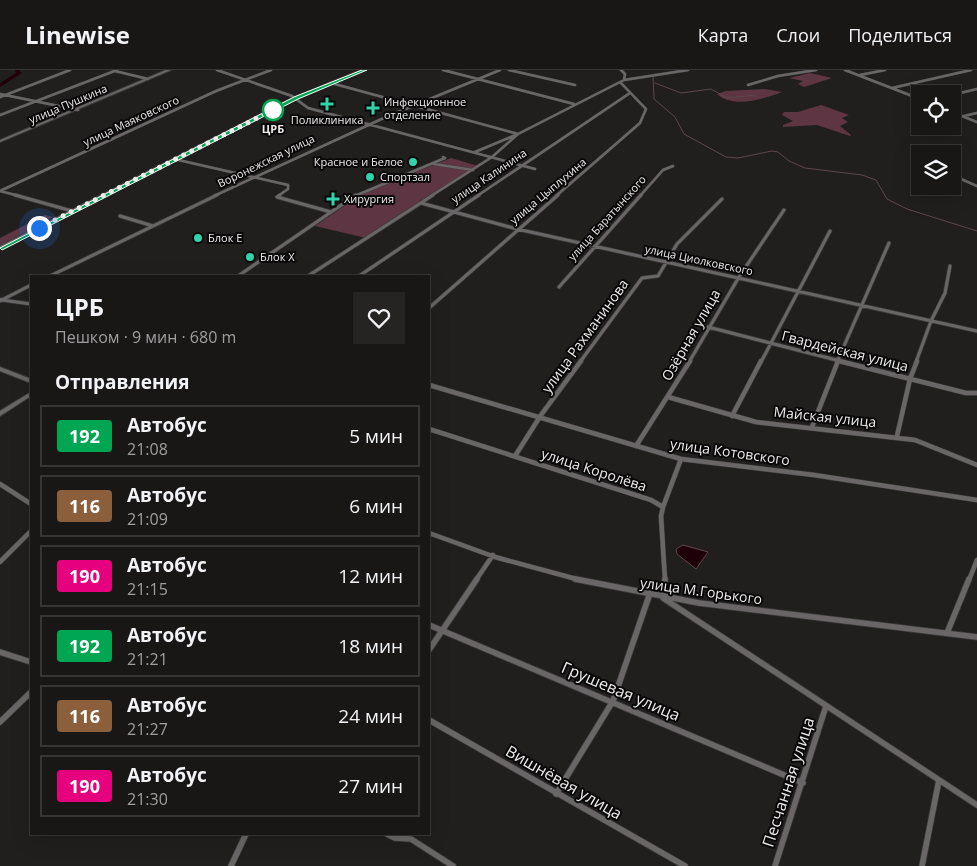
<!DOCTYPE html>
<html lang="ru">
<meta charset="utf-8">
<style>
body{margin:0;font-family:"Open Sans",sans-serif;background:#262323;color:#f1f3f6;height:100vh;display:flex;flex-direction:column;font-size:19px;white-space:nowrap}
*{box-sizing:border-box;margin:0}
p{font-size:16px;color:#9f9fa1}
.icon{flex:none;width:28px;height:28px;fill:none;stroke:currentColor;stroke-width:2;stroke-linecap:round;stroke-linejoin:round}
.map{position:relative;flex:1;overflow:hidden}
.drawer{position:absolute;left:30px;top:205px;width:400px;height:560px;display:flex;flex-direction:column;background:#191616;border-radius:0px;box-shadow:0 5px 20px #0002,0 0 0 1px #373535}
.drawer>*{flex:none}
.badge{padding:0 10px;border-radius:4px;font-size:18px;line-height:32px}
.buttons{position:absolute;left:911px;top:15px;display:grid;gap:10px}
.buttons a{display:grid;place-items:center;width:50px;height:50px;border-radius:0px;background:#191616;box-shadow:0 5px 20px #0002,0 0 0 1px #373535;font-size:25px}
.you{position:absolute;width:25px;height:25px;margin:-12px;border:4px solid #fff;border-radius:50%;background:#1a73e8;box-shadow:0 0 0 8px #1a73e833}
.map>.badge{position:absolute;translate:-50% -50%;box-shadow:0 0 0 2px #fff}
h2{padding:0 25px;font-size:19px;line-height:45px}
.round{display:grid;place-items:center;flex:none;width:52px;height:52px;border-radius:0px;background:#262323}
.head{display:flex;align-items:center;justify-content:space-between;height:85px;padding:0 25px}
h1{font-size:24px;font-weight:700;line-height:38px}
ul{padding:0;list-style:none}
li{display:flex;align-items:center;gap:15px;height:62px;margin:0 10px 8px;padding:0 15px;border:2px solid #373535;border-radius:0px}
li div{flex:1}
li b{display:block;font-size:19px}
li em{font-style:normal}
li .badge{min-width:55px;font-weight:700;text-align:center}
header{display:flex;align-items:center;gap:30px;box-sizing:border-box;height:70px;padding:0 25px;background:#191616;border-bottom:1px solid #373535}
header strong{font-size:24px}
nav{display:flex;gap:28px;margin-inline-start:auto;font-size:18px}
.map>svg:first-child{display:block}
.green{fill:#5e3643}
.water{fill:#1e0009;stroke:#5c474d}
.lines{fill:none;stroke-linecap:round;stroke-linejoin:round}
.stream{stroke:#5c474d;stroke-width:1}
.river{fill:#1e0009;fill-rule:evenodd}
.street-far3-casing{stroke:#3c3a3a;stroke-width:3}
.street-far2-casing{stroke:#3c3a3a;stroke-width:4.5}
.street-far1-casing{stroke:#3c3a3a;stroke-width:5.5}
.street-casing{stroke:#3c3a3a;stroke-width:7}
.secondary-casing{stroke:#3c3a3a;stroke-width:2}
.street-far3{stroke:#6a6667;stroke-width:2.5}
.street-far2{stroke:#6a6667;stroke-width:3}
.street-far1{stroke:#6a6667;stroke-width:4.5}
.street{stroke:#6a6667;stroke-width:5.5}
.secondary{fill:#6a6667;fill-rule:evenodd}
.line{fill:#00a651;stroke:#fff}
.walk{stroke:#eeeced;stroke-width:5;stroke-dasharray:0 9}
.poi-dot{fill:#31d4a9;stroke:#090808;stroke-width:2}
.stop-dot{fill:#fff;stroke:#00a651;stroke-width:2.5}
.labels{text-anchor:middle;stroke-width:4;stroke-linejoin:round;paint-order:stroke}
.far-poi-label{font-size:11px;fill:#eeeced;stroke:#090808;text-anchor:start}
.far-street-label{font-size:11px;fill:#eeeced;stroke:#090808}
.far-stop-label{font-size:11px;font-weight:bold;fill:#eeeced;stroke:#090808}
.street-label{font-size:14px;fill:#eeeced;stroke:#090808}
.near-street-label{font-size:16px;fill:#eeeced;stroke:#090808}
</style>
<header>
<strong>Linewise</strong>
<nav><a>Карта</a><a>Слои</a><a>Поделиться</a></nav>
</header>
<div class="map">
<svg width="977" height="796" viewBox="0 0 977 796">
<rect width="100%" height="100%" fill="#211e1e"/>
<path class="green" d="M 810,3 L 832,8 L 804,17 L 798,14 L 803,11 L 789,8 Z
M 765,19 L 782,22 C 763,29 734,39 717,24 L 726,21 Z
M 821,35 L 849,45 L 842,48 L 848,52 L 840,56 L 851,65 L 850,66 L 817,55 L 783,57 L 783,55 L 793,51 L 782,45 L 784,42 L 798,42 Z
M 451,88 L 478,96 L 366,168 L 315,156 L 363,123 Z
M 45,145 L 53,147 L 0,176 L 0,168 Z"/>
<path class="water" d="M 683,475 L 708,482 L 696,499 L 677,484 L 676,479 Z"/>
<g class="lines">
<path class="stream" d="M 653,6 L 654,29 L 675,47 L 684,64 L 726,87 L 738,88 L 772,81 L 778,82 L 789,91 L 805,98 L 862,105 L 876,110 L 887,129 L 907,139 L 977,161
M 655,13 L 681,23 L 711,19 L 727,28 L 755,25"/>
<path class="river" d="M 15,0 L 19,0 L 22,3 L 0,17 L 0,13 L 16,3 Z"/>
<defs>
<path id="street-far3" d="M 217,0 L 292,26 L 308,38 L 535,99
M 443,0 L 574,34
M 509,0 L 575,15
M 621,0 L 625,4 L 624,10
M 845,0 L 920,29
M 115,1 L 148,9
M 860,5 L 885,0
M 331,13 L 518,64
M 748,15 L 778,6 L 816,0
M 892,18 L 971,0
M 0,24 L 78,40
M 952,25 L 977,19
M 0,27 L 70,0
M 952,42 L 977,52
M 0,45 L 117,0
M 964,46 L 977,43
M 475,82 L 518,64 L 624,10 L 688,0
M 174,89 L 288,115 L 288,119 L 278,126
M 434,94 L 473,100
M 952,105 L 977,116
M 0,121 L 216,21 L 271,0
M 0,121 L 19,126
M 214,126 L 386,47 L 500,0
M 355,126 L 445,88 L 443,87
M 431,126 L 492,87 L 518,64
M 477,126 L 630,23
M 556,126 L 640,53 L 646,39 L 621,13
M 640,126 L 663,100 L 673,96"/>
<path id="street-far2" d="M 15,125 L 72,141
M 280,125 L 277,127 L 331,142
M 421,133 L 517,159 L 977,261
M 120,146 L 153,156
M 50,206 L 217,125
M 238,206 L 356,125
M 308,206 L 433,125
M 359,206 L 479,125
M 559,217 L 641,125
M 2,230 L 31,234
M 0,231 L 31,215
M 429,238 L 558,125
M 708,257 L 844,292
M 580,292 L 642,208 L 658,206 L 677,174 L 722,129
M 689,292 L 739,207 L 784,140
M 761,292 L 830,161
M 837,292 L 889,173
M 916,292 L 931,251 L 945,223 L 950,196"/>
<path id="street-far1" d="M 839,291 L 966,323 L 977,323
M 429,315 L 681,389 L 814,405 L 977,430
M 668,327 L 756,352 L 915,370 L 977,395
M 732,346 L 761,291
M 812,357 L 838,291
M 429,359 L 651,430 L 663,437 L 661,446 L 665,510
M 897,366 L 910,309 L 917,291
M 636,376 L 690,291
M 515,386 L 541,345 L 581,291
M 0,414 L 31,434
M 663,437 L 681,389
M 429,463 L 495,487 L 580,510
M 0,492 L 31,461
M 476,510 L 493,485
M 969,510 L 977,490"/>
<path id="street" d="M 575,509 L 699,533 L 977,567
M 665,509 L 663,528 L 977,735
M 429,555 L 803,713
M 947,563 L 969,509
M 429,580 L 477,509
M 0,582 L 31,592
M 429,650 L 685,796
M 0,652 L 31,622
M 556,724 L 613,631 L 649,526
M 387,764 L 395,768 L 411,769 L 453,796
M 231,796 L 246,764
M 775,796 L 826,636
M 922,796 L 939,710"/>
<path id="secondary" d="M 166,0 L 171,0 L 0,72 L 0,70 Z
M 361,0 L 366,0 L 297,29 L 0,179 L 0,176 L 295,27 Z
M 0,228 L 4,229 L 4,231 L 0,231 Z
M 0,297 L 31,309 L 31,313 L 0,301 Z
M 31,322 L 31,326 L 0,346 L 0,341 Z"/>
</defs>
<use href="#street-far3" class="street-far3-casing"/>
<use href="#street-far2" class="street-far2-casing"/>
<use href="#street-far1" class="street-far1-casing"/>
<use href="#street" class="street-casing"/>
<use href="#secondary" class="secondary-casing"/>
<use href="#street-far3" class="street-far3"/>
<use href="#street-far2" class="street-far2"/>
<use href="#street-far1" class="street-far1"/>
<use href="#street" class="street"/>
<use href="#secondary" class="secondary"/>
</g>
<path class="line" d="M 362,0 L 367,0 L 298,29 L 2,180 L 0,178 L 294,27 Z"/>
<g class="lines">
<path class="walk" d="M 39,158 L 273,40"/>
</g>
<g class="poi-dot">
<path d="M324.5 26.5h5v5h5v5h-5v5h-5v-5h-5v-5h5z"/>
<path d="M370.5 30.5h5v5h5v5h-5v5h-5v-5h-5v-5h5z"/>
<circle cx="413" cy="92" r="5"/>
<circle cx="370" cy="107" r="5"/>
<path d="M330.5 121.5h5v5h5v5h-5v5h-5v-5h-5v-5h5z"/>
<circle cx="198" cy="168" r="5"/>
<circle cx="250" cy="187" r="5"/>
</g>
<circle class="stop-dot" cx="273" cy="40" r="10"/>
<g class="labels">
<g class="far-poi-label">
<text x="384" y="36">Инфекционное<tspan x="384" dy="13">отделение</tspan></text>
<text x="327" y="54" text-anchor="middle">Поликлиника</text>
<text x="403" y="96" text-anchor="end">Красное и Белое</text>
<text x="380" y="111">Спортзал</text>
<text x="344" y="133">Хирургия</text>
<text x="208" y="172">Блок Е</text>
<text x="260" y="191">Блок Х</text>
</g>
<g class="far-street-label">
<text transform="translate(68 34) rotate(-23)" y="4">улица Пушкина</text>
<text transform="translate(131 51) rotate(-25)" y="4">улица Маяковского</text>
<text transform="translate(266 91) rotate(-26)" y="4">Воронежская улица</text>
<text transform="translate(489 106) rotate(-34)" y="4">улица Калинина</text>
<text transform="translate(548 121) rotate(-40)" y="4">улица Цыплухина</text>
<text transform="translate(607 148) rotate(-48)" y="4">улица Баратынского</text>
<text transform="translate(699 190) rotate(12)" y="4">улица Циолковского</text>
</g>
<g class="far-stop-label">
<text x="273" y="63">ЦРБ</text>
</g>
<g class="street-label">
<text transform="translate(691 265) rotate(-60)" y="5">Озёрная улица</text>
<text transform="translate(585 266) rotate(-54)" y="5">улица Рахманинова</text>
<text transform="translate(845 281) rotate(14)" y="5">Гвардейская улица</text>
<text transform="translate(825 347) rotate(6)" y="5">Майская улица</text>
<text transform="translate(730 382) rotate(8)" y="5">улица Котовского</text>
<text transform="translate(594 400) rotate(18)" y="5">улица Королёва</text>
<text transform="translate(701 521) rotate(8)" y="5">улица М.Горького</text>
</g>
<g class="near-street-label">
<text transform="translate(621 621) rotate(23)" y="6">Грушевая улица</text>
<text transform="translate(564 712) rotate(30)" y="6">Вишнёвая улица</text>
<text transform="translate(788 712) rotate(-72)" y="6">Песчанная улица</text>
</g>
</g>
</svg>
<div class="buttons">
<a><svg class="icon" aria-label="locate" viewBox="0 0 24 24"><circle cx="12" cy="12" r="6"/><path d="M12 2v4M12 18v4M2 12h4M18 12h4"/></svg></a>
<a><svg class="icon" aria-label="layers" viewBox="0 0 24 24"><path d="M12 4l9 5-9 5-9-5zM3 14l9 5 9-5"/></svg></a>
</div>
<div class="you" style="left:39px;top:158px"></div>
<section class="drawer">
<div class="head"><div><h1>ЦРБ</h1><p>Пешком · 9 мин · 680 m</p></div><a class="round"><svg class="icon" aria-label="heart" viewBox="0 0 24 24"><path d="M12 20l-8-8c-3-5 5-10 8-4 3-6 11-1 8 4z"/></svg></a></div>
<h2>Отправления</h2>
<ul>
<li><span class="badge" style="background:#00a651;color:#fff">192</span><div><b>Автобус</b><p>21:08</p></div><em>5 мин</em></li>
<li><span class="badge" style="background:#8b5e3c;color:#fff">116</span><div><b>Автобус</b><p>21:09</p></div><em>6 мин</em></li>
<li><span class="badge" style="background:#e6007e;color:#fff">190</span><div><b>Автобус</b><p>21:15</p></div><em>12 мин</em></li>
<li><span class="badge" style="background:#00a651;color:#fff">192</span><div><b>Автобус</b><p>21:21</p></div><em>18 мин</em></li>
<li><span class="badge" style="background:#8b5e3c;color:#fff">116</span><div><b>Автобус</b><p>21:27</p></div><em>24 мин</em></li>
<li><span class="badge" style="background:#e6007e;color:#fff">190</span><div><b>Автобус</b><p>21:30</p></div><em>27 мин</em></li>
</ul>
</section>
</div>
